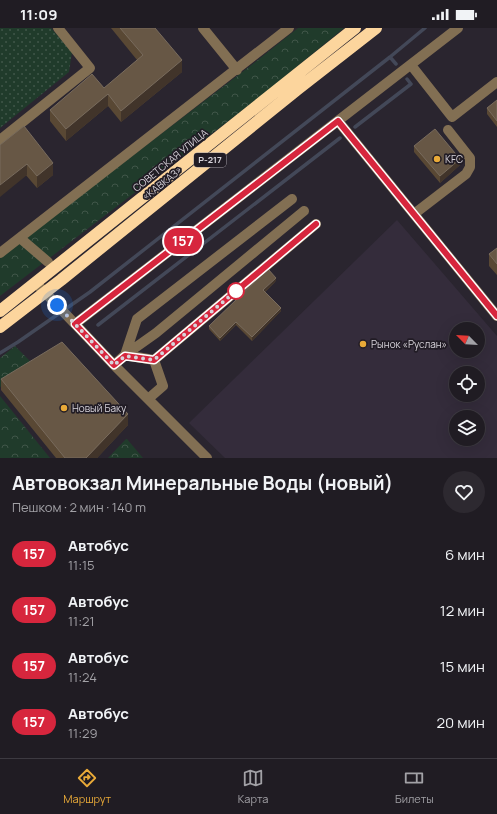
<!DOCTYPE html>
<html lang="ru">
<meta charset="utf-8">
<style>
body{margin:0;font-family:Manrope,sans-serif;background:#2d2930;color:#f1f3f6;height:100vh;display:flex;flex-direction:column;font-size:15px;white-space:nowrap}
*{box-sizing:border-box;margin:0}
p{font-size:13px;color:#a2a1a6}
.icon{flex:none;width:22px;height:22px;fill:none;stroke:currentColor;stroke-width:2;stroke-linecap:round;stroke-linejoin:round}
.map{position:relative;height:430px;overflow:hidden}
.sheet{display:flex;flex-direction:column;background:#201c23;flex:1}
.sheet>*{flex:none}
.badge{padding:0 8px;border-radius:13px;font-size:14px;line-height:26px}
.needle{width:26px;rotate:294deg}
.fabs{position:absolute;left:449px;top:294px;display:grid;gap:8px}
.fabs a{display:grid;place-items:center;width:36px;height:36px;border-radius:50%;background:#201c23;box-shadow:0 4px 16px #0002,0 0 0 1px #3d3a41;font-size:20px}
.you{position:absolute;width:20px;height:20px;margin:-10px;border:3px solid #fff;border-radius:50%;background:#1a73e8;box-shadow:0 0 0 6px #1a73e833}
.map>.badge{position:absolute;translate:-50% -50%;box-shadow:0 0 0 2px #fff}
.round{display:grid;place-items:center;flex:none;width:42px;height:42px;border-radius:21px;background:#2d2930}
.headline{display:flex;align-items:center;justify-content:space-between;height:68px;padding:0 12px}
h1{font-size:19px;font-weight:700;line-height:30px}
ul{padding:0;list-style:none}
li{display:flex;align-items:center;gap:12px;height:56px;padding:0 12px}
li div{flex:1}
li b{display:block;font-size:15px}
li em{font-style:normal}
li .badge{min-width:44px;font-weight:700;text-align:center}
.status{display:flex;justify-content:space-between;align-items:center;height:28px;padding:0 20px;background:#201c23;direction:ltr}
.status svg{height:11px;fill:currentColor}
.tabs{display:flex;justify-content:space-around;align-items:center;height:56px;border-top:1px solid #3d3a41;background:#201c23;font-size:11px;color:#a2a1a6}
.tabs a{display:grid;justify-items:center;gap:2px}
.tabs .active{color:#e9aa38}
.map>svg:first-child{display:block}
.built{fill:#342c3b;fill-rule:evenodd}
.grass{fill:url(#grass-dots)}
.forest{fill:url(#forest-crowns)}
.lines{fill:none;stroke-linecap:round;stroke-linejoin:round}
.stream{stroke:#434858;stroke-width:3.5}
.minor{stroke:#826f53;stroke-width:10}
.highway{stroke:#fcd59d;stroke-width:12}
.wall{fill:#594834}
.shaded-wall{fill:#41342a}
.building{fill:#675745;stroke:#786b5d}
.line-casing{stroke:#fff;stroke-width:9}
.line{stroke:#d7263d;stroke-width:6}
.walk{stroke:#d7d3da;stroke-width:4;stroke-dasharray:0 7.2}
.poi-dot{fill:#e9aa38;stroke:#211c25;stroke-width:1.5}
.stop-dot{fill:#fff;stroke:#d7263d;stroke-width:2}
.labels{text-anchor:middle;stroke-width:3.5;stroke-linejoin:round;paint-order:stroke}
.shield{fill:#211c25;stroke:#a09ca4;stroke-width:1}
.shield-label{font-size:9px;font-weight:bold;fill:#d7d3da}
.poi-label{font-size:10px;fill:#d7d3da;stroke:#211c25;text-anchor:start}
.street-label{font-size:10px;fill:#d7d3da;stroke:#211c25}
</style>
<div class="status"><b>11:09</b><svg viewBox="0 0 49 12"><path d="M0 12V9h3v3zM5 12V6h3v6zM10 12V3h3v9zM15 12V0h3v12zM26 1h20v11H26zM47 4h2v5h-2z"/></svg></div>
<div class="map">
<svg width="497" height="430" viewBox="0 0 497 430">
<defs>
<pattern id="grass-dots" width="8" height="8" patternUnits="userSpaceOnUse"><rect width="8" height="8" fill="#203b2b"/><path d="M2 2h.1M6 6h.1" fill="none" stroke="#405649" stroke-width="1.8" stroke-linecap="round"/></pattern>
<pattern id="forest-crowns" width="20" height="18" patternUnits="userSpaceOnUse"><rect width="20" height="18" fill="#203b2b"/><path d="M2 6a3 3 0 1 1 6 0M12 15a3 3 0 1 1 6 0" fill="none" stroke="#405649"/></pattern>
</defs>
<rect width="100%" height="100%" fill="#2a252f"/>
<path class="built" d="M 397,192 L 497,308 L 497,430 L 225,430 L 189,395 ZM 456,301 L 478,301 L 478,323 L 456,323 ZM 456,345 L 478,345 L 478,367 L 456,367 ZM 456,389 L 478,389 L 478,411 L 456,411 Z"/>
<path class="grass" d="M 0,0 L 51,0 L 72,24 L 69,44 L 0,100 Z"/>
<path class="forest" d="M 298,0 L 344,0 L 266,64 L 0,268 L 0,229 L 254,35 Z
M 15,318 L 34,337 L 0,359 L 0,330 Z
M 0,368 L 50,430 L 0,430 Z
M 127,411 L 143,430 L 108,430 L 126,411 Z"/>
<g class="lines">
<path class="stream" d="M 396,36 L 390,29 L 425,0
M 355,99 L 411,56 L 407,51
M 98,297 L 340,110
M 0,325 L 18,314 L 90,264 L 390,29"/>
<path class="minor" d="M 203,0 L 237,42
M 411,37 L 452,89 L 497,54
M 338,93 L 497,288
M 0,112 L 90,40 L 58,0
M 414,186 L 466,146 L 470,139 L 470,130 L 448,102
M 20,210 L 48,234
M 0,225 L 289,0
M 36,255 L 114,337 L 207,430
M 75,296 L 458,0
M 125,327 L 154,332 L 316,196
M 125,327 L 156,305 L 304,183
M 114,337 L 125,327 L 137,291 L 292,171
M 148,371 L 163,358 L 154,332"/>
<path class="highway" d="M 0,283 L 355,0
M 0,299 L 61,252 L 299,60 L 376,0"/>
</g>
<path class="wall" d="M 111,0 L 155,0 L 182,44 L 121,94 L 108,78 L 66,113 L 50,93 L 50,82 L 104,60 L 137,32 Z
M 497,72 L 497,99 L 487,86 L 487,80 Z
M 0,117 L 53,147 L 37,160 Z
M 414,118 L 460,137 L 440,155 L 414,124 Z
M 497,220 L 497,247 L 489,238 L 489,226 Z
M 276,253 L 265,264 L 281,283 L 252,313 L 236,297 L 220,313 L 209,301 L 209,298 Z
M 1,351 L 128,397 L 97,430 L 56,430 L 1,362 Z"/>
<path class="shaded-wall" d="M 182,32 L 182,44 L 121,94 L 121,83 Z
M 108,66 L 108,78 L 66,113 L 66,101 Z
M 460,131 L 460,137 L 440,155 L 440,148 Z
M 53,135 L 53,147 L 37,160 L 37,148 Z
M 27,136 L 27,147 L 0,169 L 0,157 Z
M 276,250 L 276,253 L 263,265 L 263,262 Z
M 281,280 L 281,283 L 252,313 L 252,309 Z
M 236,294 L 236,297 L 220,313 L 220,310 Z
M 128,386 L 128,397 L 97,430 L 86,430 Z"/>
<path class="building" d="M 120,0 L 155,0 L 182,32 L 121,83 L 108,66 L 66,101 L 50,82 L 92,46 L 104,60 L 143,27 Z
M 497,72 L 497,93 L 487,80 Z
M 24,98 L 53,135 L 37,148 L 27,136 L 0,157 L 0,117 Z
M 435,101 L 460,131 L 440,148 L 414,118 Z
M 497,220 L 497,236 L 489,226 Z
M 268,241 L 276,250 L 263,262 L 281,280 L 252,309 L 236,294 L 220,310 L 209,298 Z
M 62,314 L 128,386 L 86,430 L 65,430 L 1,351 Z"/>
<g class="lines">
<defs>
<path id="line" d="M 316,196 L 154,332 L 125,328 L 114,337 L 75,296 L 338,93 L 497,288"/>
</defs>
<use href="#line" class="line-casing"/>
<use href="#line" class="line"/>
<path class="walk" d="M 57,277 L 114,337 L 125,328 L 154,332 L 236,263"/>
</g>
<g class="poi-dot">
<circle cx="437" cy="131" r="4"/>
<circle cx="363" cy="316" r="4"/>
<circle cx="64" cy="380" r="4"/>
</g>
<circle class="stop-dot" cx="236" cy="263" r="8"/>
<g class="labels">
<rect class="shield" x="194" y="125" width="32" height="14" rx="3"/>
<g class="shield-label">
<text x="210" y="135">Р-217</text>
</g>
<g class="poi-label">
<text x="445" y="135">KFC</text>
<text x="371" y="320">Рынок «Руслан»</text>
<text x="72" y="384">Новый Баку</text>
</g>
<g class="street-label">
<text transform="translate(170 132) rotate(-39)" y="4">СОВЕТСКАЯ УЛИЦА</text>
<text transform="translate(162 155) rotate(-39)" y="4">«КАВКАЗ»</text>
</g>
</g>
</svg>
<div class="fabs">
<a><svg class="needle" viewBox="-14 -14 28 28"><path d="M0-13l5 13h-10z" fill="#e53935"/><path d="M0 13l5-13h-10z" fill="#a2a1a6"/></svg></a>
<a><svg class="icon" aria-label="locate" viewBox="0 0 24 24"><circle cx="12" cy="12" r="6"/><path d="M12 2v4M12 18v4M2 12h4M18 12h4"/></svg></a>
<a><svg class="icon" aria-label="layers" viewBox="0 0 24 24"><path d="M12 4l9 5-9 5-9-5zM3 14l9 5 9-5"/></svg></a>
</div>
<div class="you" style="left:57px;top:277px"></div>
<b class="badge" style="left:183px;top:213px;background:#d7263d;color:#fff">157</b>
</div>
<section class="sheet">
<div class="headline"><div><h1>Автовокзал Минеральные Воды (новый)</h1><p>Пешком · 2 мин · 140 m</p></div><a class="round"><svg class="icon" aria-label="heart" viewBox="0 0 24 24"><path d="M12 20l-8-8c-3-5 5-10 8-4 3-6 11-1 8 4z"/></svg></a></div>
<ul>
<li><span class="badge" style="background:#d7263d;color:#fff">157</span><div><b>Автобус</b><p>11:15</p></div><em>6 мин</em></li>
<li><span class="badge" style="background:#d7263d;color:#fff">157</span><div><b>Автобус</b><p>11:21</p></div><em>12 мин</em></li>
<li><span class="badge" style="background:#d7263d;color:#fff">157</span><div><b>Автобус</b><p>11:24</p></div><em>15 мин</em></li>
<li><span class="badge" style="background:#d7263d;color:#fff">157</span><div><b>Автобус</b><p>11:29</p></div><em>20 мин</em></li>
</ul>
</section>
<nav class="tabs">
<a class="active"><svg class="icon" aria-label="directions" viewBox="0 0 24 24"><path d="M12 3l9 9-9 9-9-9zM9 14v-3h6M13 9l2 2-2 2"/></svg>Маршрут</a>
<a><svg class="icon" aria-label="map" viewBox="0 0 24 24"><path d="M3 6l6-2 6 2 6-2v14l-6 2-6-2-6 2zM9 4v14M15 6v14"/></svg>Карта</a>
<a><svg class="icon" aria-label="tickets" viewBox="0 0 24 24"><path d="M3 7h18v10H3zM15 7v10"/></svg>Билеты</a>
</nav>
